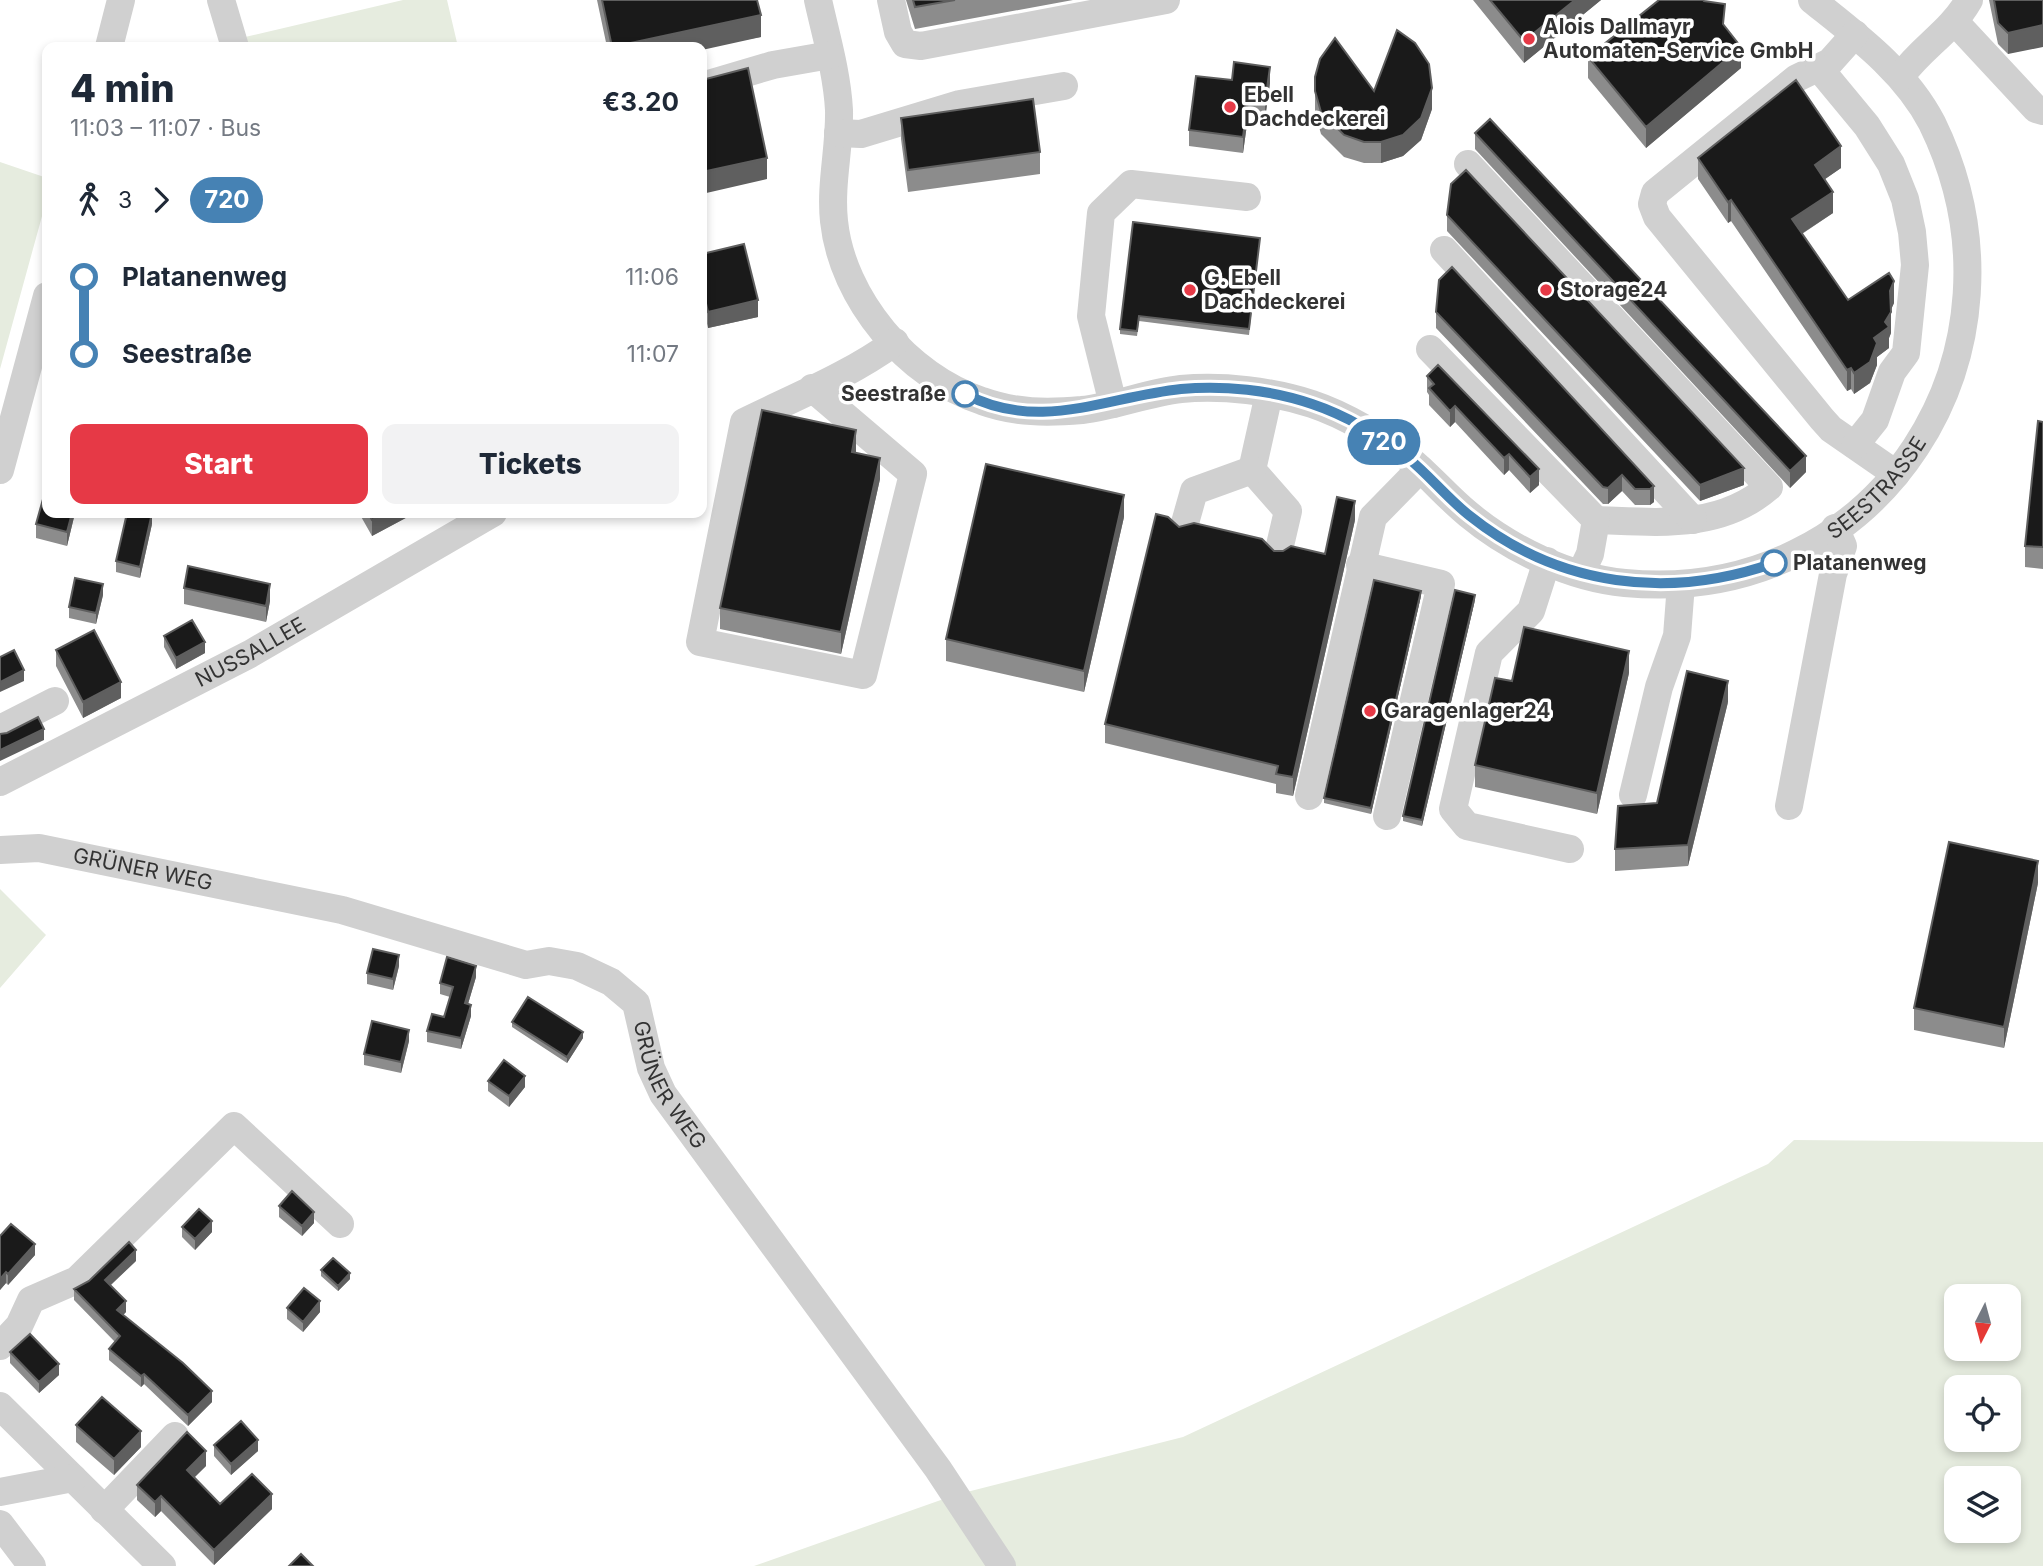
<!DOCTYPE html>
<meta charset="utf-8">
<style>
body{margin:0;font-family:Inter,sans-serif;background:#f2f2f3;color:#1f2937;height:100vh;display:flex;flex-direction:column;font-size:26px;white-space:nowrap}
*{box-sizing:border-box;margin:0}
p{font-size:23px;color:#747a83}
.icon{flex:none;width:38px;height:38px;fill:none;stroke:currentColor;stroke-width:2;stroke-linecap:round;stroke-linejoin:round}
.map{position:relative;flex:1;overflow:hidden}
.side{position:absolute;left:42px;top:42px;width:665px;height:476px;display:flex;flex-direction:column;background:#fff;border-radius:14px;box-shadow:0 4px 10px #0003}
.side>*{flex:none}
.badge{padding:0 14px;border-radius:23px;font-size:24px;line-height:46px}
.needle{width:46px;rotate:186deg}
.fabs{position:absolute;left:1944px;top:1284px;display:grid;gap:14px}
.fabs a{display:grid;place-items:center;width:77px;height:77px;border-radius:14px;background:#fff;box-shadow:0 4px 10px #0003;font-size:35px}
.map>.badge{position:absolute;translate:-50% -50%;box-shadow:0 0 0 4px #fff}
.legs{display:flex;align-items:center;gap:10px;height:77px;padding:0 28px;font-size:23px}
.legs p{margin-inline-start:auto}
.overview{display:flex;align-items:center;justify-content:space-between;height:119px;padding:0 28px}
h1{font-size:38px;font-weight:800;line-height:52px}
.primary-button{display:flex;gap:14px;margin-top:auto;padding:14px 28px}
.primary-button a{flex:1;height:80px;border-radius:14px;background:#e63946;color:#fff;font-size:28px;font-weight:800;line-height:80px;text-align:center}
.primary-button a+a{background:#f2f2f3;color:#1f2937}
ul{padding:0 28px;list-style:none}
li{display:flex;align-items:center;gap:24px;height:77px;font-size:26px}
li i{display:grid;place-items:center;width:10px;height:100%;margin:0 9px;background:currentColor}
li i::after{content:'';width:18px;height:18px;margin:-9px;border:5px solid;border-radius:50%;background:#fff}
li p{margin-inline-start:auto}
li:first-child i{background:linear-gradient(#0000 50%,currentColor 0)}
li:last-child i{background:linear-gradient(currentColor 50%,#0000 0)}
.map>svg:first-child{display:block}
.green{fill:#e6ecdf;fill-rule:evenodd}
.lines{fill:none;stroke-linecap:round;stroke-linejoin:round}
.minor{stroke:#d0d0d0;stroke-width:28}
.wall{fill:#8c8c8c}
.shaded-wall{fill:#5f5f5f}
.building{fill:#1a1a1a;stroke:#5f5f5f;stroke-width:2}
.line-1-casing{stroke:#fff;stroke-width:16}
.line-1{stroke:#4682b4;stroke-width:10}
.poi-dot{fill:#e63946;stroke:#fff;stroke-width:2.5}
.stop-1-dot{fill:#fff;stroke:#4682b4;stroke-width:3.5}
.labels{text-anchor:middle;stroke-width:7;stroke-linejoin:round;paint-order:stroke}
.poi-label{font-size:21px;font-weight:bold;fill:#333;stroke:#fff;text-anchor:start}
.stop-label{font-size:21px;font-weight:bold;fill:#333;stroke:#fff;text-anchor:end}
.street-label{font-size:21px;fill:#333;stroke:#fff}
</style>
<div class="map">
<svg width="2043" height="1566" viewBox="0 0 2043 1566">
<rect width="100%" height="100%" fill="#fff"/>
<path class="green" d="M 403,0 L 447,0 L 458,47 L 247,47 L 245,37 Z
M 0,162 L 47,178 L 47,198 L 0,369 Z
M 0,889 L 46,935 L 0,988 Z
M 1794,1140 L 2043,1142 L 2043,1566 L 754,1566 L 955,1495 L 1183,1437 L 1768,1164 ZM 1956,1297 L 2009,1297 L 2009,1349 L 1956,1349 ZM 1956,1388 L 2009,1388 L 2009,1440 L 1956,1440 ZM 1956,1479 L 2009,1479 L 2009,1531 L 1956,1531 Z"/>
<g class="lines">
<g class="minor">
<path d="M 221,0 L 235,47"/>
<path id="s1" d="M 818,0 C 826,36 837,73 839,110 C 840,147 830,184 834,221 C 842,299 908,377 982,401 C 1015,413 1047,413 1082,410 C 1115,406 1147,393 1181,389 C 1223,385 1272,391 1312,404 C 1345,415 1382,437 1409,459 C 1430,476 1447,497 1468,514 C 1510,549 1570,578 1625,583 C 1880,607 2043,350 1932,123 C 1905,71 1857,36 1812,0"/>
<path d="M 891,0 L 898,32 L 905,44 L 921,46 L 1166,0"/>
<path d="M 1956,23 L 2036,109 L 2043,111"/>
<path d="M 1855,34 L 1830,62 L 1797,78 L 1655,193 L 1652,204 L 1657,217 L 1822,419 L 1831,429 L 1896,474"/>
<path d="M 109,47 L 121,0"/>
<path d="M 1819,68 L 1867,126 L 1891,164 L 1905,199 L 1912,232 L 1915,265 L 1906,353 L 1892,372 L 1875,420 L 1855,445"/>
<path d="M 1901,76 C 1923,46 1950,33 1969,0"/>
<path d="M 702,86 L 773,65 L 830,55"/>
<path d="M 838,133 L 861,134 L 960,104 L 1064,86"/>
<path d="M 1468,164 L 1769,487 C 1719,530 1657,522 1596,520 L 1590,554 L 1581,573"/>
<path d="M 1444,250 L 1693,520"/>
<path d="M 1430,349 L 1596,520"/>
<path d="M 812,388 L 913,474 L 863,675 L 700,642 L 744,422 C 795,397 850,375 895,342"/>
<path d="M 1269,394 L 1252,470 L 1288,511 L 1278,554"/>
<path d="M 1113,404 L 1091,316 L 1101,213 L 1131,184 L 1247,197"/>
<path d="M 0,470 L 47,296"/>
<path d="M 1183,530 L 1194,491 L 1252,470"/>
<path d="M 1547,561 L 1531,611 L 1489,653 L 1453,809 L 1467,826 L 1570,849"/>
<path d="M 1360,565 L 1441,584 L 1387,816"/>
<path d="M 0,729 L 55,701"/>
<path id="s2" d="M 0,782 L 250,654 L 493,513"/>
<path d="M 1633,795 L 1659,687 L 1677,636 L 1681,584"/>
<path d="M 1309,796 L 1373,517 L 1420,469"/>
<path d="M 1789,806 L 1833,574 L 1843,546 L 1835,528"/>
<path id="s3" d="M 0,850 L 39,848 L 342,910 L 526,965 L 549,961 L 577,966 L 611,982 L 636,1003 L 651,1068 L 663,1094 L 938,1469 L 1002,1566"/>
<path d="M 0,1346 L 19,1326 L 31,1300 L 77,1280 L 234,1126 L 340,1224"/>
<path d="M 0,1406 L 162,1566"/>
<path d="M 0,1492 L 73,1478"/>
<path d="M 104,1510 L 175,1436"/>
<path d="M 0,1524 L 32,1566"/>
</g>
</g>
<path class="wall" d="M 597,0 L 757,0 L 761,37 L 702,47 L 607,47 Z
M 906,0 L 1073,0 L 915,29 Z
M 1473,0 L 1601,0 L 1524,63 Z
M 1989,0 L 2043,0 L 2008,54 L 1998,44 Z
M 1725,27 L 1741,68 L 1646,148 L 1588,78 L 1588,57 Z
M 1315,77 L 1374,91 L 1432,109 L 1421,140 L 1403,156 L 1381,163 L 1364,163 L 1344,157 L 1321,134 L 1315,113 Z
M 1232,80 L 1270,83 L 1265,119 L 1248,117 L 1243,153 L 1189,146 L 1189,130 Z
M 901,118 L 1040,152 L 1040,174 L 908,192 L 901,139 Z
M 1475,133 L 1806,472 L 1790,488 L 1475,149 Z
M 1698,158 L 1841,168 L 1825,179 L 1833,213 L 1802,234 L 1848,300 L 1894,303 L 1891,309 L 1891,333 L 1889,338 L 1889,348 L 1877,357 L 1877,365 L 1870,383 L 1854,394 L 1851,389 L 1847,391 L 1731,221 L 1728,223 L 1698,179 Z
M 1447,215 L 1744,485 L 1700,501 L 1447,231 Z
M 1260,238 L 1249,335 L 1139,321 L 1137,336 L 1120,334 L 1120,329 Z
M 702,254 L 758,317 L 708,328 L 702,302 Z
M 1436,312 L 1654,486 L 1654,502 L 1650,505 L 1635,505 L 1622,491 L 1608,504 L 1603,504 L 1436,328 Z
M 1438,365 L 1539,485 L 1530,493 L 1509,470 L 1504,475 L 1455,422 L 1450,427 L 1429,405 L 1429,395 L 1427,392 L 1427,376 Z
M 2043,422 L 2043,569 L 2025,567 L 2025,546 Z
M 856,453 L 880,479 L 841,654 L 720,629 L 720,608 Z
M 75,513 L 67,546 L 36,538 L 36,524 Z
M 359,513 L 415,513 L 372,536 Z
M 1124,517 L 1084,692 L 946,661 L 946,639 Z
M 1355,520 L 1293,796 L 1276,793 L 1276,784 L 1105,743 L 1105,724 L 1179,527 L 1274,551 L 1325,554 Z
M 152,524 L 140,578 L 116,572 L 116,561 Z
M 184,588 L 270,601 L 266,622 L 184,604 Z
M 103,595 L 96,624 L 69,618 L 69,607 Z
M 1421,596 L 1371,814 L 1324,803 L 1324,798 Z
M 1475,600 L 1422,826 L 1403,821 L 1403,816 Z
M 164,636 L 205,653 L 176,669 L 164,647 Z
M 56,650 L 121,698 L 83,718 L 56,666 Z
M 1629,673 L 1597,814 L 1475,787 L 1475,765 Z
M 1728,702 L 1688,866 L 1615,871 L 1615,849 L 1657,803 Z
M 2038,883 L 2004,1048 L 1914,1030 L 1914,1008 Z
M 399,966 L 393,990 L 367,984 L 367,973 Z
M 476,977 L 468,1004 L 471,1016 L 461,1049 L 427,1042 L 427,1031 L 444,1017 L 450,997 L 440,994 L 440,983 Z
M 512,1022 L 583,1038 L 567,1063 L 512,1027 Z
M 409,1041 L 401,1073 L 364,1065 L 364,1054 Z
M 488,1081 L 525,1087 L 509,1107 L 488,1091 Z
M 279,1206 L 314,1223 L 302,1236 L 279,1217 Z
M 182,1227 L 212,1232 L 195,1250 L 182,1237 Z
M 0,1236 L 35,1255 L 8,1285 L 6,1283 L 0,1290 Z
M 136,1261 L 111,1285 L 126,1312 L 123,1315 L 212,1402 L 188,1426 L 144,1384 L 141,1387 L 109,1360 L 109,1349 L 115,1342 L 74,1300 L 74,1289 Z
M 321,1270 L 350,1279 L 338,1291 L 321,1276 Z
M 287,1308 L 320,1312 L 303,1332 L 287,1319 Z
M 10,1352 L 59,1375 L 39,1393 L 10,1363 Z
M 76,1425 L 141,1447 L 114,1475 L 76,1442 Z
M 214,1445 L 258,1451 L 231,1475 L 214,1456 Z
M 206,1466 L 194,1477 L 220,1504 L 272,1509 L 214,1565 L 161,1511 L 155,1517 L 137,1500 L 137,1485 Z"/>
<path class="shaded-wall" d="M 1575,0 L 1601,0 L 1524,63 L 1524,41 Z
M 761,15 L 761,37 L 702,50 L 702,47 L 615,47 Z
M 2043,25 L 2043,47 L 2008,54 L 2008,33 Z
M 1741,47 L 1741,68 L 1646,148 L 1646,127 Z
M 1270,67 L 1270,83 L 1265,119 L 1265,103 Z
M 1432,88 L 1432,109 L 1421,140 L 1403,156 L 1381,163 L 1381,142 Z
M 1248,101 L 1248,117 L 1243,153 L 1243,137 Z
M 1841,146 L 1841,168 L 1815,186 L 1815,165 Z
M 767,158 L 767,179 L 702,194 L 702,172 Z
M 1833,192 L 1833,213 L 1792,240 L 1792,219 Z
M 1731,200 L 1731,221 L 1728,223 L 1728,202 Z
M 1894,281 L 1894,303 L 1890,312 L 1890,291 Z
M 758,300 L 758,317 L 708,328 L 708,312 Z
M 1891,312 L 1891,333 L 1889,338 L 1889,348 L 1877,357 L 1877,365 L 1870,383 L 1854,394 L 1854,373 L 1874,338 Z
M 1851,368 L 1851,389 L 1847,391 L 1847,370 Z
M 1455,406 L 1455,422 L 1450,427 L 1450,411 Z
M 856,430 L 856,452 L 852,473 L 852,452 Z
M 1509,454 L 1509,470 L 1504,475 L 1504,458 Z
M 1806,456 L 1806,472 L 1790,488 L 1790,471 Z
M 880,458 L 880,479 L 841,654 L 841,632 Z
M 1744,468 L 1744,485 L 1700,501 L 1700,485 Z
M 1539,469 L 1539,485 L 1530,493 L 1530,477 Z
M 1622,475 L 1622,491 L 1608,504 L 1608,488 Z
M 1654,486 L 1654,502 L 1650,505 L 1650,489 Z
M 1124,495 L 1124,517 L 1084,692 L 1084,671 Z
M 1355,501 L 1355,520 L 1293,796 L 1293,777 Z
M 72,513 L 75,513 L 67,546 L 67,532 Z
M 152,513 L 152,524 L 140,578 L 140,567 Z
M 385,513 L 415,513 L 372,536 L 372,520 Z
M 103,584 L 103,595 L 96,624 L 96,613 Z
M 270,584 L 270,601 L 266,622 L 266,606 Z
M 1421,591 L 1421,596 L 1371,814 L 1371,808 Z
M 1475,595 L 1475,600 L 1422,826 L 1422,820 Z
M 205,642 L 205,653 L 176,669 L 176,658 Z
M 1629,651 L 1629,673 L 1597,814 L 1597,793 Z
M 24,670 L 24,681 L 0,692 L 0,682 Z
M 1728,681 L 1728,702 L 1688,866 L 1688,845 Z
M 121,682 L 121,698 L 83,718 L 83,702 Z
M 44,729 L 44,740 L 0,761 L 0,750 Z
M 2038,861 L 2038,883 L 2004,1048 L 2004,1027 Z
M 399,955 L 399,966 L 393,990 L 393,979 Z
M 476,966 L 476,977 L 465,1014 L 465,1003 Z
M 471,1005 L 471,1016 L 461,1049 L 461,1038 Z
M 409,1030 L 409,1041 L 401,1073 L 401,1062 Z
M 583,1032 L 583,1038 L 567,1063 L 567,1057 Z
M 525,1076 L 525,1087 L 509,1107 L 509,1096 Z
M 314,1212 L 314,1223 L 302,1236 L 302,1226 Z
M 212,1221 L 212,1232 L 195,1250 L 195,1239 Z
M 35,1244 L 35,1255 L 8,1285 L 8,1274 Z
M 136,1250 L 136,1261 L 105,1290 L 105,1280 Z
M 6,1272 L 6,1283 L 0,1290 L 0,1279 Z
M 350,1273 L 350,1279 L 338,1291 L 338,1286 Z
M 126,1301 L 126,1312 L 117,1321 L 117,1310 Z
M 320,1301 L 320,1312 L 303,1332 L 303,1322 Z
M 59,1364 L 59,1375 L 39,1393 L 39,1382 Z
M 144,1374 L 144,1384 L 141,1387 L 141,1376 Z
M 212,1391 L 212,1402 L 188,1426 L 188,1415 Z
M 141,1431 L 141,1447 L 114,1475 L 114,1459 Z
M 258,1440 L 258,1451 L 231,1475 L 231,1464 Z
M 206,1451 L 206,1466 L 187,1485 L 187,1470 Z
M 272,1494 L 272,1509 L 214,1565 L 214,1550 Z
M 161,1496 L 161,1511 L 155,1517 L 155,1502 Z"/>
<path class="building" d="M 602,0 L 757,0 L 761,15 L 612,47 Z
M 913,0 L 955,0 L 915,7 Z
M 1490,0 L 1575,0 L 1524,41 Z
M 1659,0 L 1703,0 L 1704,1 L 1725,4 L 1723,24 L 1741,47 L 1646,127 L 1588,57 Z
M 1994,0 L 2043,0 L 2043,25 L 2008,33 L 1998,23 Z
M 1397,30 L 1415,43 L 1429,64 L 1432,88 L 1421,118 L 1403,135 L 1381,142 L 1364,142 L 1344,135 L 1321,112 L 1315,91 L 1315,77 L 1320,59 L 1335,38 L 1374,91 Z
M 1234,62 L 1270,67 L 1265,103 L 1248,101 L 1243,137 L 1189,130 L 1196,76 L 1232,80 Z
M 748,68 L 767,158 L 702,172 L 702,98 L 704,98 L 702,87 L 702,80 Z
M 1796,80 L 1841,146 L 1815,165 L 1833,192 L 1792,219 L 1848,300 L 1889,273 L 1894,281 L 1890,291 L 1891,312 L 1885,322 L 1889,327 L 1874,338 L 1877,343 L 1870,362 L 1854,373 L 1851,368 L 1847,370 L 1731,200 L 1728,202 L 1698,158 Z
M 1033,99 L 1040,152 L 908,170 L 901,118 Z
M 1490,119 L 1806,456 L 1790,471 L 1475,133 Z
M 1466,170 L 1744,468 L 1700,485 L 1447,215 L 1451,184 Z
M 1133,222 L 1260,238 L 1249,329 L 1139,316 L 1137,331 L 1120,329 Z
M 744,244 L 758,300 L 708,312 L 702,286 L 702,254 Z
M 1452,267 L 1654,486 L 1650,489 L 1635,489 L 1622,475 L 1608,488 L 1603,487 L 1436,312 L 1439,280 Z
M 1438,365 L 1539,469 L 1530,477 L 1509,454 L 1504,458 L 1455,406 L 1450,411 L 1429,388 L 1434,384 L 1427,376 Z
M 762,410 L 856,430 L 852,452 L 880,458 L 841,632 L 720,608 Z
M 2038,421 L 2043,422 L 2043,547 L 2025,546 Z
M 986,464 L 1124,495 L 1084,671 L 946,639 Z
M 47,485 L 47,513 L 72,513 L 67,532 L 36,524 Z
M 1337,497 L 1355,501 L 1293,777 L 1276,774 L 1278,766 L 1105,724 L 1156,514 L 1168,517 L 1179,527 L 1194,523 L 1262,539 L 1274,551 L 1283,551 L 1291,546 L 1325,554 Z
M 127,513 L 152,513 L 140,567 L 116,561 Z
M 368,513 L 385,513 L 372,520 Z
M 188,566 L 270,584 L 266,606 L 184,588 Z
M 75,578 L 103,584 L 96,613 L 69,607 Z
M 1374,580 L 1421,591 L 1371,808 L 1324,798 Z
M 1455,590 L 1475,595 L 1422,820 L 1403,816 Z
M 192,620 L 205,642 L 176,658 L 164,636 Z
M 1524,627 L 1629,651 L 1597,793 L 1475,765 L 1495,678 L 1512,681 Z
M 94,630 L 121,682 L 83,702 L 56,650 Z
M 14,650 L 24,670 L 0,682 L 0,657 Z
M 1687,671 L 1728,681 L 1688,845 L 1615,849 L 1618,806 L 1657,803 Z
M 38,717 L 44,729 L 0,750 L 0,734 L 7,733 Z
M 1949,842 L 2038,861 L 2004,1027 L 1914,1008 Z
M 373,949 L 399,955 L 393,979 L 367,973 Z
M 447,957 L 476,966 L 465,1003 L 471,1005 L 461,1038 L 427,1031 L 432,1014 L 444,1017 L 453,987 L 440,983 Z
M 528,997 L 583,1032 L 567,1057 L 512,1022 Z
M 372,1021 L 409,1030 L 401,1062 L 364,1054 Z
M 504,1060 L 525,1076 L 509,1096 L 488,1081 Z
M 292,1191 L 314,1212 L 302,1226 L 279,1206 Z
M 199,1209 L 212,1221 L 195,1239 L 182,1227 Z
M 11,1224 L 35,1244 L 8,1274 L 6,1272 L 0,1279 L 0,1236 Z
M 129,1242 L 136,1250 L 105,1280 L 126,1301 L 117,1310 L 183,1363 L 212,1391 L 188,1415 L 144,1374 L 141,1376 L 109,1349 L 120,1336 L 74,1289 L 89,1281 Z
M 333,1258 L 350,1273 L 338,1286 L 321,1270 Z
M 304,1288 L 320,1301 L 303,1322 L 287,1308 Z
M 30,1334 L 59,1364 L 39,1382 L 10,1352 Z
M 102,1397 L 141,1431 L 114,1459 L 76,1425 Z
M 241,1421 L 258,1440 L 231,1464 L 214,1445 Z
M 187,1432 L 206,1451 L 187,1470 L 220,1504 L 252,1474 L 272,1494 L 214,1550 L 161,1496 L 155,1502 L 137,1485 Z
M 301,1554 L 313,1566 L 289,1566 Z"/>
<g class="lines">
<defs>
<path id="line-1" d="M 965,394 C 1040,433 1105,397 1181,389 C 1223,385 1272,390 1312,404 C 1345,415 1382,436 1408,458 C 1430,476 1448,499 1470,516 C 1559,587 1669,600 1774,563"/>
</defs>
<use href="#line-1" class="line-1-casing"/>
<use href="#line-1" class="line-1"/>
</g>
<g class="poi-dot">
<circle cx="1529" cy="39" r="7"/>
<circle cx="1230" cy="107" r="7"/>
<circle cx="1190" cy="290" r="7"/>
<circle cx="1546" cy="290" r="7"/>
<circle cx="1370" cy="711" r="7"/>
</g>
<g class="stop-1-dot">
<circle cx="965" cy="394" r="12"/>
<circle cx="1774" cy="563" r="12"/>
</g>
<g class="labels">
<g class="poi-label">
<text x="1543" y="34">Alois Dallmayr<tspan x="1543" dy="24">Automaten-Service GmbH</tspan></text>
<text x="1244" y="102">Ebell<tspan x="1244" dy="24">Dachdeckerei</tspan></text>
<text x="1204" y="285">G. Ebell<tspan x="1204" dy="24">Dachdeckerei</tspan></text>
<text x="1560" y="297">Storage24</text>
<text x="1384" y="718">Garagenlager24</text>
</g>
<g class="stop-label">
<text x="946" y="401">Seestraße</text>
<text x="1793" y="570" text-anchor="start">Platanenweg</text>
</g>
<g class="street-label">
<text dy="7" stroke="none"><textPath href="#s1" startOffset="1451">SEESTRASSE</textPath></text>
<text dy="7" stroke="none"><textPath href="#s2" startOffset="282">NUSSALLEE</textPath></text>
<text dy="7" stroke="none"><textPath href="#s3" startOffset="145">GRÜNER WEG</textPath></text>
<text dy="7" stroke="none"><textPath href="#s3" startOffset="752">GRÜNER WEG</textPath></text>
</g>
</g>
</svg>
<div class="fabs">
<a><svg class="needle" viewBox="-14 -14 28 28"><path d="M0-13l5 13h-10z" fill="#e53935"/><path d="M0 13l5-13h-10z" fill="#747a83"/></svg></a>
<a><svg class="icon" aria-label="locate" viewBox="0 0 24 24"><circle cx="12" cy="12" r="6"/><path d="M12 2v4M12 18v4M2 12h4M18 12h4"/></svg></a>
<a><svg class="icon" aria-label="layers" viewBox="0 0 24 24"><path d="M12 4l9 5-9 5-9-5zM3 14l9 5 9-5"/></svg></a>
</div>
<b class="badge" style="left:1384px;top:442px;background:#4682b4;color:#fff">720</b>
<section class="side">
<div class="overview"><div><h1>4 min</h1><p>11:03 – 11:07 · Bus</p></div><b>€3.20</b></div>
<div class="legs"><svg class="icon" aria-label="walk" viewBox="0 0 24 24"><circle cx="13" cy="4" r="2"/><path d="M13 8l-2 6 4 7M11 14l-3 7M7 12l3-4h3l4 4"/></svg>3<svg class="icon" aria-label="forward" viewBox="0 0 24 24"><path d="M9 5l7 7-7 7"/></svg><b class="badge" style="background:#4682b4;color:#fff">720</b></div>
<ul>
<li><i style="color:#4682b4"></i><b>Platanenweg</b><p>11:06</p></li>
<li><i style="color:#4682b4"></i><b>Seestraße</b><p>11:07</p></li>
</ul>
<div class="primary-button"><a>Start</a><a>Tickets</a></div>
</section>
</div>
